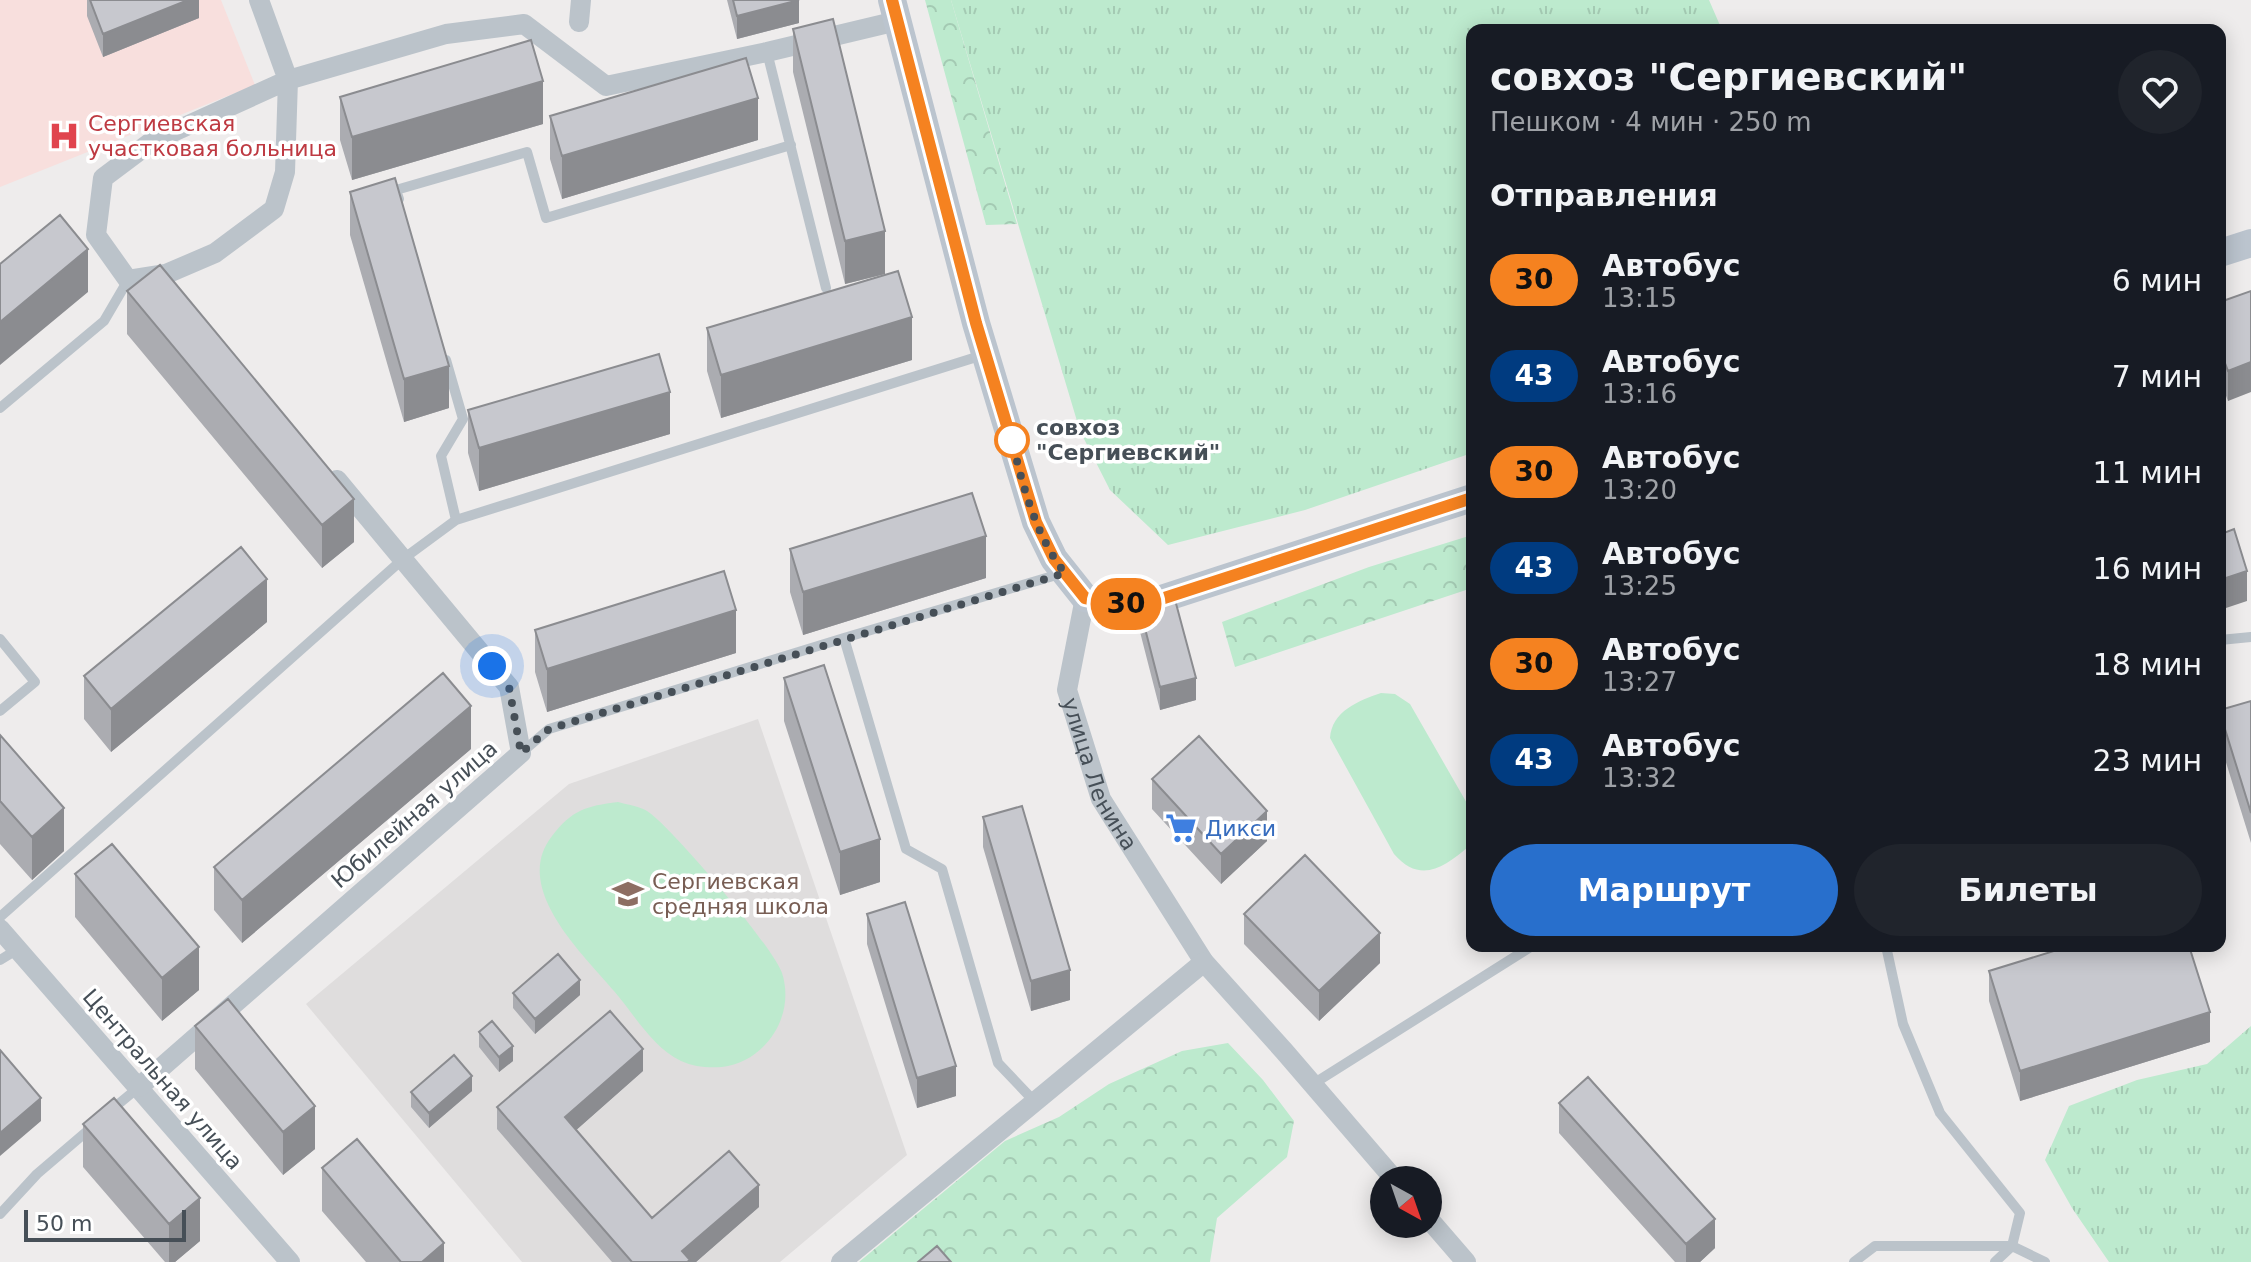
<!DOCTYPE html>
<html lang="ru">
<meta charset="utf-8">
<style>
body{margin:0;font-family:"DejaVu Sans",sans-serif;background:#20242c;color:#f1f3f6;height:100vh;display:flex;flex-direction:column;font-size:30px;white-space:nowrap}
*{box-sizing:border-box;margin:0}
p{font-size:26px;color:#9ea1a6}
.icon{flex:none;width:44px;height:44px;fill:none;stroke:currentColor;stroke-width:2;stroke-linecap:round;stroke-linejoin:round}
.map{position:relative;flex:1;overflow:hidden}
.details{position:absolute;left:1466px;top:24px;width:760px;height:928px;display:flex;flex-direction:column;background:#171b24;border-radius:16px;box-shadow:0 4px 20px #0003}
.details>*{flex:none}
.badge{padding:0 16px;border-radius:26px;font-size:28px;line-height:52px}
.needle{width:52px;rotate:140deg}
.buttons{position:absolute;left:1370px;top:1166px;display:grid;gap:16px}
.buttons a{display:grid;place-items:center;width:72px;height:72px;border-radius:50%;background:#171b24;box-shadow:0 4px 20px #0003;font-size:40px}
.scale{position:absolute;left:24px;bottom:20px;width:162px;box-sizing:border-box;padding-left:8px;border:4px solid #464f57;border-top:0;font-size:22px;line-height:28px;white-space:nowrap;color:#464f57;-webkit-text-stroke:6px #fff;paint-order:stroke}
.you{position:absolute;width:40px;height:40px;margin:-20px;border:6px solid #fff;border-radius:50%;background:#1a73e8;box-shadow:0 0 0 12px #1a73e833}
.map>.badge{position:absolute;translate:-50% -50%;box-shadow:0 0 0 4px #fff}
h2{padding:0 24px;font-size:30px;line-height:72px}
.round{display:grid;place-items:center;flex:none;width:84px;height:84px;border-radius:42px;background:#20242c}
.overview{display:flex;align-items:center;justify-content:space-between;height:136px;padding:0 24px}
h1{font-size:38px;font-weight:800;line-height:60px}
.cta{display:flex;gap:16px;margin-top:auto;padding:16px 24px}
.cta a{flex:1;height:92px;border-radius:48px;background:#286fcc;color:#fff;font-size:32px;font-weight:800;line-height:92px;text-align:center}
.cta a+a{background:#20242c;color:#f1f3f6}
ul{padding:0;list-style:none}
li{display:flex;align-items:center;gap:24px;height:96px;padding:0 24px}
li div{flex:1}
li b{display:block;font-size:30px}
li em{font-style:normal}
li .badge{min-width:88px;font-weight:700;text-align:center}
.map>svg:first-child{display:block}
.education{fill:#dfdddd}
.medical{fill:#f8dfdd}
.grass{fill:url(#grass-tufts)}
.forest{fill:url(#forest-crowns)}
.garden{fill:#bdeace}
.lines{fill:none;stroke-linecap:round;stroke-linejoin:round}
.lane{stroke:#bbc3ca;stroke-width:10}
.street{stroke:#bbc3ca;stroke-width:20}
.secondary{stroke:#bbc4ce;stroke-width:28}
.wall{fill:#abacb1}
.shaded-wall{fill:#8b8c90}
.building{fill:#c7c8ce;stroke:#8b8c90;stroke-width:2}
.line-casing{stroke:#fff;stroke-width:18}
.line{stroke:#f58220;stroke-width:12}
.walk{stroke:#464f57;stroke-width:8;stroke-dasharray:0 14.4}
.stop-dot{fill:#fff;stroke:#f58220;stroke-width:4}
.labels{text-anchor:middle;stroke-width:7;stroke-linejoin:round;paint-order:stroke}
.health-label{font-size:22px;fill:#be3a42;stroke:#fff;text-anchor:start}
.stop-label{font-size:22px;font-weight:bold;fill:#464f57;stroke:#fff;text-anchor:start}
.street-label{font-size:22px;fill:#464f57;stroke:#fff}
.shop-label{font-size:22px;fill:#366cbe;stroke:#fff;text-anchor:start}
.education-label{font-size:22px;fill:#785e54;stroke:#fff;text-anchor:start}
</style>
<div class="map">
<svg width="2251" height="1262" viewBox="0 0 2251 1262">
<defs>
<pattern id="grass-tufts" width="24" height="20" patternUnits="userSpaceOnUse" patternTransform="scale(2)"><rect width="24" height="20" fill="#bdeace"/><path d="M3 7l-1-3M5 7V3M7 7l1-3M15 17l-1-3M17 17v-4M19 17l1-3" fill="none" stroke="#a4cab3"/></pattern>
<pattern id="forest-crowns" width="20" height="18" patternUnits="userSpaceOnUse" patternTransform="scale(2)"><rect width="20" height="18" fill="#bdeace"/><path d="M2 6a3 3 0 1 1 6 0M12 15a3 3 0 1 1 6 0" fill="none" stroke="#a4cab3"/></pattern>
</defs>
<rect width="100%" height="100%" fill="#eeecec"/>
<path class="education" d="M 758,719 L 907,1155 L 780,1262 L 522,1262 L 306,1004 L 569,784 Z"/>
<path class="medical" d="M 0,0 L 221,0 L 255,85 L 0,187 Z"/>
<path class="grass" d="M 951,0 L 1709,0 L 1722,30 L 1472,30 L 1472,453 L 1305,510 L 1168,545 L 1110,490 L 1080,431 Z
M 2251,1026 L 2251,1262 L 2109,1262 L 2072,1208 L 2045,1160 L 2069,1106 L 2137,1080 L 2207,1064 Z"/>
<path class="forest" d="M 925,0 L 951,0 L 1017,224 L 986,225 Z
M 1472,535 L 1472,588 L 1235,667 L 1222,622 L 1369,567 Z
M 1228,1043 L 1263,1080 L 1294,1121 L 1287,1157 L 1217,1218 L 1210,1262 L 859,1262 L 1005,1141 L 1059,1117 L 1109,1084 L 1182,1051 Z"/>
<path class="garden" d="M 1381,693 L 1395,694 L 1410,704 L 1472,812 L 1472,840 L 1469,846 C 1444,868 1420,884 1394,854 L 1330,738 C 1332,711 1358,701 1381,693 Z
M 618,802 C 628,805 639,806 647,811 C 670,825 774,948 782,973 C 796,1016 765,1062 722,1067 C 708,1068 694,1067 681,1061 C 653,1048 633,1013 614,991 C 583,954 511,888 552,836 C 572,810 586,806 618,802 Z"/>
<g class="lines">
<path class="lane" d="M 767,52 L 826,288
M 399,199 L 396,190 L 527,152 L 546,218 L 791,145
M 446,360 L 463,419 L 441,456 L 456,520
M 0,408 L 104,321 L 128,280
M 0,639 L 35,682 L 0,711
M 2220,640 L 2251,637
M 521,753 L 549,729 L 844,638
M 0,917 L 403,559 L 456,520 L 983,355
M 1886,946 L 1903,1024 L 1940,1113 L 2020,1213 L 2012,1246 L 1995,1262
M 0,960 L 18,949
M 1313,1084 L 1532,946
M 1035,1102 L 998,1063 L 942,869 L 906,849 L 844,638 L 1063,573
M 110,1111 L 139,1087
M 0,1214 L 37,1174 L 92,1127
M 1854,1262 L 1875,1246 L 2012,1246 L 2045,1262"/>
<g class="street">
<path d="M 259,0 L 288,80 L 285,172 L 274,209 L 215,253 L 166,274 L 128,280 L 96,235 L 103,178 L 151,142 L 288,80 L 446,34 L 524,24 L 606,86 L 767,52 L 897,21"/>
<path d="M 579,22 L 581,0"/>
<path id="s1" d="M 1085,598 L 1067,690 L 1101,799 L 1204,962 L 1284,1051 L 1395,1180"/>
<path d="M 0,929 L 290,1262"/>
<path d="M 139,1087 L 521,753 L 509,687 L 337,480"/>
<path d="M 1428,1218 L 1466,1262"/>
<path d="M 841,1262 L 1204,962"/>
</g>
<path class="secondary" d="M 892,0 L 976,323 L 1036,522 L 1054,559 L 1085,598 L 1119,605 L 1155,601 L 1472,498
M 2220,253 L 2251,243"/>
</g>
<path class="wall" d="M 87,0 L 199,0 L 199,18 L 103,57 L 87,16 Z
M 727,0 L 799,0 L 799,23 L 737,39 Z
M 793,29 L 885,274 L 845,284 L 793,72 Z
M 340,97 L 543,124 L 352,180 L 340,140 Z
M 550,116 L 758,140 L 562,199 L 550,159 Z
M 350,192 L 449,408 L 404,422 L 350,235 Z
M 127,291 L 354,542 L 322,568 L 127,334 Z
M 2251,291 L 2228,401 L 2220,380 L 2220,302 Z
M 707,328 L 912,360 L 721,418 L 707,371 Z
M 468,410 L 670,434 L 479,491 L 468,453 Z
M 790,549 L 986,578 L 803,635 L 790,592 Z
M 1139,605 L 1196,700 L 1160,710 L 1139,628 Z
M 267,622 L 111,752 L 84,719 L 84,676 Z
M 535,630 L 736,653 L 547,712 L 535,672 Z
M 784,678 L 880,882 L 840,895 L 784,721 Z
M 2251,701 L 2251,843 L 2220,743 L 2220,710 Z
M 0,735 L 64,851 L 32,880 L 0,844 Z
M 471,749 L 242,943 L 214,910 L 214,867 Z
M 1152,779 L 1267,841 L 1221,884 L 1152,809 Z
M 983,817 L 1070,1000 L 1031,1011 L 983,847 Z
M 75,874 L 199,990 L 162,1021 L 75,917 Z
M 867,914 L 956,1096 L 917,1108 L 867,944 Z
M 1244,914 L 1380,963 L 1319,1021 L 1244,944 Z
M 1989,971 L 2210,1042 L 2020,1101 L 1989,1001 Z
M 513,993 L 580,995 L 535,1034 L 513,1008 Z
M 195,1026 L 315,1149 L 283,1175 L 195,1069 Z
M 479,1032 L 513,1061 L 499,1072 L 479,1047 Z
M 643,1071 L 576,1130 L 652,1218 L 759,1207 L 696,1262 L 612,1262 L 497,1129 L 497,1107 Z
M 472,1091 L 429,1128 L 411,1107 L 411,1092 Z
M 1559,1103 L 1715,1248 L 1700,1262 L 1675,1262 L 1559,1133 Z
M 83,1124 L 200,1241 L 175,1262 L 165,1262 L 83,1167 Z
M 322,1168 L 444,1262 L 366,1262 L 322,1211 Z"/>
<path class="shaded-wall" d="M 188,0 L 199,0 L 199,18 L 103,57 L 103,34 Z
M 799,0 L 799,23 L 737,39 L 737,16 Z
M 543,81 L 543,124 L 352,180 L 352,137 Z
M 758,98 L 758,140 L 562,199 L 562,156 Z
M 885,231 L 885,274 L 845,284 L 845,241 Z
M 88,249 L 88,292 L 0,365 L 0,322 Z
M 912,317 L 912,360 L 721,418 L 721,375 Z
M 2251,362 L 2251,392 L 2228,401 L 2228,371 Z
M 449,366 L 449,408 L 404,422 L 404,379 Z
M 670,392 L 670,434 L 479,491 L 479,448 Z
M 354,499 L 354,542 L 322,568 L 322,525 Z
M 986,536 L 986,578 L 803,635 L 803,592 Z
M 2247,571 L 2247,601 L 2220,610 L 2220,580 Z
M 267,579 L 267,622 L 111,752 L 111,709 Z
M 736,610 L 736,653 L 547,712 L 547,669 Z
M 1196,678 L 1196,700 L 1160,710 L 1160,687 Z
M 471,706 L 471,749 L 242,943 L 242,900 Z
M 64,808 L 64,851 L 32,880 L 32,837 Z
M 1267,811 L 1267,841 L 1221,884 L 1221,854 Z
M 880,839 L 880,882 L 840,895 L 840,852 Z
M 1380,933 L 1380,963 L 1319,1021 L 1319,991 Z
M 199,947 L 199,990 L 162,1021 L 162,978 Z
M 1070,970 L 1070,1000 L 1031,1011 L 1031,981 Z
M 580,980 L 580,995 L 535,1034 L 535,1019 Z
M 2210,1012 L 2210,1042 L 2020,1101 L 2020,1071 Z
M 513,1046 L 513,1061 L 499,1072 L 499,1057 Z
M 643,1049 L 643,1071 L 565,1140 L 565,1117 Z
M 956,1066 L 956,1096 L 917,1108 L 917,1078 Z
M 472,1076 L 472,1091 L 429,1128 L 429,1113 Z
M 41,1098 L 41,1121 L 0,1156 L 0,1133 Z
M 315,1106 L 315,1149 L 283,1175 L 283,1132 Z
M 759,1185 L 759,1207 L 696,1262 L 682,1262 L 682,1251 Z
M 200,1198 L 200,1241 L 175,1262 L 169,1262 L 169,1224 Z
M 1715,1219 L 1715,1248 L 1700,1262 L 1686,1262 L 1686,1244 Z
M 444,1243 L 444,1262 L 422,1262 Z"/>
<path class="building" d="M 90,0 L 188,0 L 103,34 Z
M 733,0 L 799,0 L 737,16 Z
M 833,19 L 885,231 L 845,241 L 793,29 Z
M 531,40 L 543,81 L 352,137 L 340,97 Z
M 746,58 L 758,98 L 562,156 L 550,116 Z
M 395,178 L 449,366 L 404,379 L 350,192 Z
M 60,215 L 88,249 L 0,322 L 0,264 Z
M 160,265 L 354,499 L 322,525 L 127,291 Z
M 898,271 L 912,317 L 721,375 L 707,328 Z
M 2251,291 L 2251,362 L 2228,371 L 2220,350 L 2220,302 Z
M 659,354 L 670,392 L 479,448 L 468,410 Z
M 972,493 L 986,536 L 803,592 L 790,549 Z
M 2220,520 L 2224,533 L 2234,529 L 2247,571 L 2220,580 Z
M 241,547 L 267,579 L 111,709 L 84,676 Z
M 724,571 L 736,610 L 547,669 L 535,630 Z
M 1174,596 L 1196,678 L 1160,687 L 1139,605 Z
M 824,665 L 880,839 L 840,852 L 784,678 Z
M 443,673 L 471,706 L 242,900 L 214,867 Z
M 2251,701 L 2251,813 L 2220,713 L 2220,710 Z
M 0,735 L 64,808 L 32,837 L 0,801 Z
M 1199,736 L 1267,811 L 1221,854 L 1152,779 Z
M 1022,806 L 1070,970 L 1031,981 L 983,817 Z
M 112,844 L 199,947 L 162,978 L 75,874 Z
M 1305,855 L 1380,933 L 1319,991 L 1244,914 Z
M 905,902 L 956,1066 L 917,1078 L 867,914 Z
M 2070,946 L 2189,946 L 2210,1012 L 2020,1071 L 1989,971 Z
M 558,954 L 580,980 L 535,1019 L 513,993 Z
M 228,999 L 315,1106 L 283,1132 L 195,1026 Z
M 610,1011 L 643,1049 L 565,1117 L 652,1218 L 729,1151 L 759,1185 L 682,1251 L 690,1260 L 687,1262 L 632,1262 L 497,1107 Z
M 492,1021 L 513,1046 L 499,1057 L 479,1032 Z
M 0,1050 L 41,1098 L 0,1133 Z
M 454,1055 L 472,1076 L 429,1113 L 411,1092 Z
M 1588,1077 L 1715,1219 L 1686,1244 L 1559,1103 Z
M 114,1098 L 200,1198 L 169,1224 L 83,1124 Z
M 357,1139 L 444,1243 L 422,1262 L 401,1262 L 322,1168 Z
M 937,1246 L 951,1262 L 918,1262 Z"/>
<g class="lines">
<defs>
<path id="line" d="M 892,0 L 976,323 L 1036,522 L 1054,559 L 1085,598 L 1119,605 L 1155,601 L 1472,498"/>
</defs>
<use href="#line" class="line-casing"/>
<use href="#line" class="line"/>
<path class="walk" d="M 492,666 L 509,687 L 521,753 L 549,729 L 1065,573 C 1036,537 1022,484 1012,440"/>
</g>
<defs>
<symbol id="hospital-bare" viewBox="-9 -9 18 18"><path d="M-5-5h3v3.5h4V-5h3V5h-3V1.5h-4V5h-3Z" fill="#e0444e" stroke="#fff" stroke-width="2.5" paint-order="stroke"/></symbol>
<symbol id="supermarket-bare" viewBox="-9 -9 18 18"><path d="M-6-5.5h2.5l.6 2H6L4.5 2H-2.5L-4.4-4H-6ZM-1.5 3.2a1.3 1.3 0 1 0 .1 0ZM3 3.2a1.3 1.3 0 1 0 .1 0Z" fill="#3f7fe0" stroke="#fff" stroke-width="2.5" paint-order="stroke"/></symbol>
<symbol id="school-bare" viewBox="-9 -9 18 18"><path d="M0-5L7-2L0 1L-7-2ZM-4 1L0 2.5L4 1V4Q0 6-4 4Z" fill="#8d6e63" stroke="#fff" stroke-width="2.5" paint-order="stroke"/></symbol>
</defs>
<g fill-rule="evenodd">
<use href="#hospital-bare" x="42" y="114" width="44" height="44"/>
<use href="#supermarket-bare" x="1159" y="806" width="44" height="44"/>
<use href="#school-bare" x="606" y="872" width="44" height="44"/>
</g>
<circle class="stop-dot" cx="1012" cy="440" r="16"/>
<g class="labels">
<g class="health-label">
<text x="88" y="131">Сергиевская<tspan x="88" dy="25">участковая больница</tspan></text>
</g>
<g class="stop-label">
<text x="1036" y="435">совхоз<tspan x="1036" dy="25">"Сергиевский"</tspan></text>
</g>
<g class="street-label">
<text dy="8" stroke="none"><textPath href="#s1" startOffset="184">улица Ленина</textPath></text>
<text transform="translate(414 814) rotate(-41)" y="8">Юбилейная улица</text>
<text transform="translate(163 1079) rotate(49)" y="8">Центральная улица</text>
</g>
<g class="shop-label">
<text x="1205" y="836">Дикси</text>
</g>
<g class="education-label">
<text x="652" y="889">Сергиевская<tspan x="652" dy="25">средняя школа</tspan></text>
</g>
</g>
</svg>
<div class="buttons">
<a><svg class="needle" viewBox="-14 -14 28 28"><path d="M0-13l5 13h-10z" fill="#e53935"/><path d="M0 13l5-13h-10z" fill="#9ea1a6"/></svg></a>
</div>
<div class="scale">50 m</div>
<div class="you" style="left:492px;top:666px"></div>
<b class="badge" style="left:1126px;top:604px;background:#f58220;color:#111">30</b>
<section class="details">
<div class="overview"><div><h1>совхоз &quot;Сергиевский&quot;</h1><p>Пешком · 4 мин · 250 m</p></div><a class="round"><svg class="icon" aria-label="heart" viewBox="0 0 24 24"><path d="M12 20l-8-8c-3-5 5-10 8-4 3-6 11-1 8 4z"/></svg></a></div>
<h2>Отправления</h2>
<ul>
<li><span class="badge" style="background:#f58220;color:#111">30</span><div><b>Автобус</b><p>13:15</p></div><em>6 мин</em></li>
<li><span class="badge" style="background:#003b80;color:#fff">43</span><div><b>Автобус</b><p>13:16</p></div><em>7 мин</em></li>
<li><span class="badge" style="background:#f58220;color:#111">30</span><div><b>Автобус</b><p>13:20</p></div><em>11 мин</em></li>
<li><span class="badge" style="background:#003b80;color:#fff">43</span><div><b>Автобус</b><p>13:25</p></div><em>16 мин</em></li>
<li><span class="badge" style="background:#f58220;color:#111">30</span><div><b>Автобус</b><p>13:27</p></div><em>18 мин</em></li>
<li><span class="badge" style="background:#003b80;color:#fff">43</span><div><b>Автобус</b><p>13:32</p></div><em>23 мин</em></li>
</ul>
<div class="cta"><a>Маршрут</a><a>Билеты</a></div>
</section>
</div>
